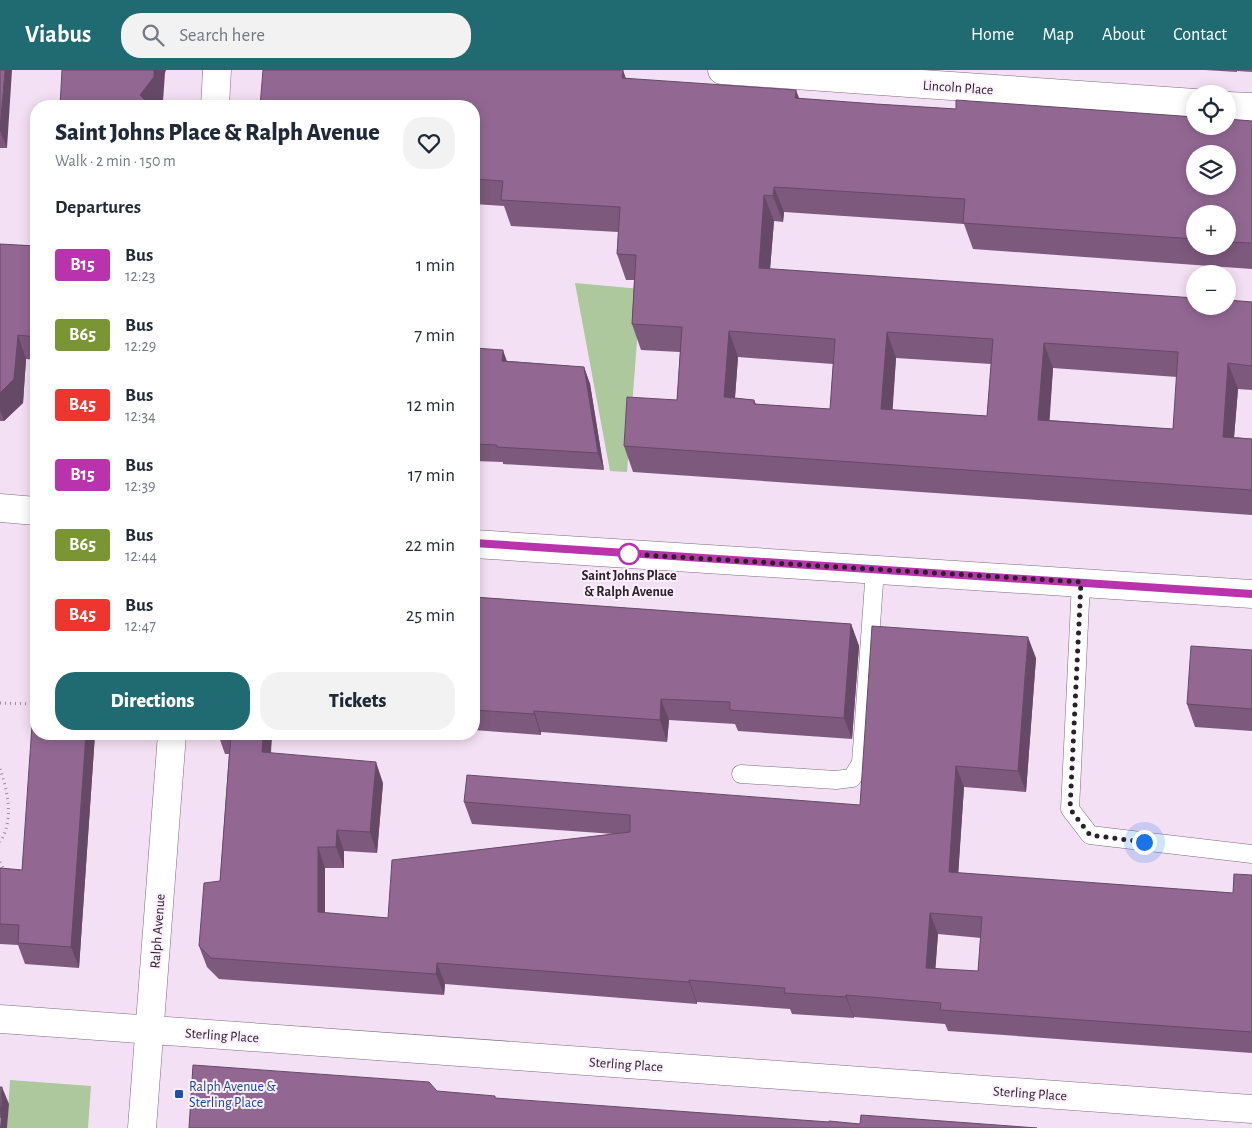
<!DOCTYPE html>
<meta charset="utf-8">
<style>
body{margin:0;font-family:"Alegreya Sans",sans-serif;background:#f2f2f3;color:#1f2937;height:100vh;display:flex;flex-direction:column;font-size:19px;white-space:nowrap}
*{box-sizing:border-box;margin:0}
p{font-size:16px;color:#747a83}
.icon{flex:none;width:28px;height:28px;fill:none;stroke:currentColor;stroke-width:2;stroke-linecap:round;stroke-linejoin:round}
.map{position:relative;flex:1;overflow:hidden}
.drawer{position:absolute;left:30px;top:30px;width:450px;height:640px;display:flex;flex-direction:column;background:#fff;border-radius:20px;box-shadow:0 2px 12px #0003}
.drawer>*{flex:none}
.badge{padding:0 10px;border-radius:4px;font-size:18px;line-height:32px}
.buttons{position:absolute;left:1186px;top:15px;display:grid;gap:10px}
.buttons a{display:grid;place-items:center;width:50px;height:50px;border-radius:50%;background:#fff;box-shadow:0 2px 12px #0003;font-size:25px}
.you{position:absolute;width:25px;height:25px;margin:-12px;border:4px solid #fff;border-radius:50%;background:#1a73e8;box-shadow:0 0 0 8px #1a73e833}
.map>.badge{position:absolute;translate:-50% -50%;box-shadow:0 0 0 2px #fff}
h2{padding:0 25px;font-size:19px;line-height:45px}
.round{display:grid;place-items:center;flex:none;width:52px;height:52px;border-radius:20px;background:#f2f2f3}
.summary{display:flex;align-items:center;justify-content:space-between;height:85px;padding:0 25px}
h1{font-size:24px;font-weight:800;line-height:38px}
.action{display:flex;gap:10px;margin-top:auto;padding:10px 25px}
.action a{flex:1;height:58px;border-radius:20px;background:#206b72;color:#fff;font-size:20px;font-weight:800;line-height:58px;text-align:center}
.action a+a{background:#f2f2f3;color:#1f2937}
ul{padding:0;list-style:none}
li{display:flex;align-items:center;gap:15px;height:70px;padding:0 25px}
li div{flex:1}
li b{display:block;font-size:19px}
li em{font-style:normal}
li .badge{min-width:55px;font-weight:700;text-align:center}
header{display:flex;align-items:center;gap:30px;box-sizing:border-box;height:70px;padding:0 25px;background:#206b72;color:#fff}
header strong{font-size:24px}
nav{display:flex;gap:28px;margin-inline-start:auto;font-size:18px}
.search{width:350px;height:45px;background:#f2f2f3;display:flex;align-items:center;gap:12px;box-sizing:border-box;padding:0 18px;border-radius:20px;color:#747a83;font-size:19px}
.map>svg:first-child{display:block}
.green{fill:#acc89c}
.lines{fill:none;stroke-linecap:round;stroke-linejoin:round}
.service-casing{stroke:#7c6b7c;stroke-width:19}
.minor-casing{stroke:#7c6b7c;stroke-width:29}
.path{stroke:#9b8d9b;stroke-width:3;stroke-dasharray:1 4;stroke-linecap:butt}
.service{stroke:#fff;stroke-width:18}
.minor{stroke:#fff;stroke-width:28}
.wall{fill:#7e597e;fill-rule:evenodd}
.shaded-wall{fill:#664967}
.building{fill:#926893;stroke:#664967;fill-rule:evenodd}
.line-casing{stroke:#fff;stroke-width:11}
.line{stroke:#b933ad;stroke-width:8}
.walk{stroke:#292229;stroke-width:5;stroke-dasharray:0 9}
.stop-dot{fill:#fff;stroke:#b933ad;stroke-width:2.5}
.transit-dot{fill:#1a4fb4;stroke:#feefff;stroke-width:2}
.labels{text-anchor:middle;stroke-width:4;stroke-linejoin:round;paint-order:stroke}
.street-label{font-size:14px;fill:#292229;stroke:#feefff}
.stop-label{font-size:14px;font-weight:bold;fill:#292229;stroke:#feefff}
.transit-label{font-size:14px;fill:#164399;stroke:#feefff;text-anchor:start}
</style>
<header>
<strong>Viabus</strong>
<div class="search"><svg class="icon" aria-label="search" viewBox="0 0 24 24"><circle cx="10" cy="10" r="6"/><path d="M15 15l6 6"/></svg>Search here</div>
<nav><a>Home</a><a>Map</a><a>About</a><a>Contact</a></nav>
</header>
<div class="map">
<svg width="1252" height="1058" viewBox="0 0 1252 1058">
<rect width="100%" height="100%" fill="#f4e0f4"/>
<path class="green" d="M 575,213 L 641,219 L 627,402 L 610,401 Z
M 10,1010 L 91,1016 L 88,1058 L 7,1058 Z"/>
<g class="lines">
<defs>
<path id="service" d="M 1081,512 L 1070,739 L 1090,765 L 1252,784
M 741,704 L 836,710 L 852,708 L 861,693 L 875,499"/>
<path id="minor" d="M 722,0 L 1195,33
M 215,36 L 217,0
M 1228,36 L 1252,37
M 0,438 L 36,441
M 474,474 L 1252,524
M 0,949 L 1252,1039
M 142,1058 L 172,664"/>
</defs>
<use href="#service" class="service-casing"/>
<use href="#minor" class="minor-casing"/>
<path class="path" d="M 0,633 L 36,634
M 0,699 C 8,721 14,751 0,772
M 0,792 L 4,800"/>
<use href="#service" class="service"/>
<use href="#minor" class="minor"/>
</g>
<path class="wall" d="M 0,0 L 7,78 L 0,78 Z
M 1205,0 L 1252,0 L 1252,2 L 1237,1 L 1237,2 Z
M 626,8 L 799,29 L 876,34 L 956,39 L 1252,51 L 1252,199 L 973,179 L 964,154 L 784,142 L 783,152 L 774,151 L 770,199 L 1252,232 L 1252,320 L 1238,319 L 1234,367 L 1252,369 L 1252,445 L 633,402 L 624,376 L 677,330 L 680,282 L 641,280 L 632,254 L 634,210 L 626,210 L 617,184 L 618,162 L 511,156 L 504,136 L 474,134 L 474,36 ZM 1195,144 L 1228,144 L 1228,176 L 1195,176 ZM 738,287 L 833,294 L 830,339 L 756,334 L 754,330 L 735,328 ZM 896,288 L 991,294 L 987,346 L 892,340 ZM 1053,298 L 1177,307 L 1173,359 L 1049,350 Z
M 0,174 L 36,176 L 36,290 L 26,289 L 23,333 L 4,351 L 0,351 Z
M 474,271 L 476,278 L 507,291 L 584,297 L 590,314 L 604,400 L 503,394 L 503,392 L 474,391 Z
M 474,527 L 851,554 L 859,576 L 852,669 L 738,661 L 735,654 L 669,650 L 667,672 L 541,662 L 541,665 L 474,660 Z
M 1252,580 L 1252,661 L 1195,657 L 1187,634 Z
M 1036,588 L 1026,722 L 964,717 L 958,803 L 1233,823 L 1252,805 L 1252,983 L 948,961 L 945,954 L 854,947 L 854,948 L 792,944 L 790,939 L 697,932 L 697,934 L 445,914 L 444,925 L 219,909 L 207,897 L 199,876 L 220,811 L 229,684 L 225,684 L 218,664 L 272,664 L 271,683 L 383,713 L 377,783 L 344,781 L 344,798 L 325,798 L 325,843 L 388,848 L 614,764 L 472,754 L 464,732 L 860,735 ZM 938,864 L 981,868 L 978,901 L 935,899 Z
M 36,664 L 95,664 L 79,898 L 25,894 L 18,875 L 0,874 L 0,798 L 22,800 Z"/>
<path class="shaded-wall" d="M 5,0 L 12,0 L 7,78 L 0,61 Z
M 154,0 L 166,0 L 165,3 L 163,31 L 158,36 L 144,36 L 140,25 Z
M 623,0 L 632,26 L 622,8 Z
M 796,20 L 806,46 L 795,28 Z
M 774,117 L 784,142 L 783,152 L 773,126 Z
M 764,125 L 774,151 L 768,224 L 759,198 Z
M 729,261 L 738,287 L 733,353 L 724,327 Z
M 887,262 L 896,288 L 891,365 L 881,339 Z
M 18,265 L 26,289 L 23,333 L 4,351 L 0,340 L 0,323 Z
M 474,271 L 477,281 L 474,288 Z
M 1044,273 L 1053,298 L 1048,375 L 1038,350 Z
M 503,280 L 509,297 L 502,291 Z
M 1228,293 L 1238,319 L 1232,392 L 1223,367 Z
M 584,297 L 590,314 L 604,400 L 598,383 Z
M 851,554 L 859,576 L 852,669 L 844,648 Z
M 1028,567 L 1036,588 L 1026,722 L 1018,701 Z
M 661,629 L 669,650 L 667,672 L 660,650 Z
M 534,641 L 541,662 L 541,665 L 534,644 Z
M 86,664 L 95,664 L 79,898 L 71,877 Z
M 263,664 L 272,664 L 269,703 L 262,682 Z
M 376,692 L 383,713 L 377,783 L 370,762 Z
M 956,696 L 964,717 L 957,823 L 949,802 Z
M 337,760 L 344,781 L 344,798 L 336,777 Z
M 318,777 L 325,798 L 325,864 L 318,842 Z
M 930,843 L 938,864 L 934,919 L 926,898 Z
M 437,893 L 445,914 L 444,925 L 436,904 Z
M 689,910 L 697,932 L 697,934 L 689,912 Z
M 846,925 L 854,947 L 854,948 L 846,927 Z
M 2,1017 L 9,1034 L 7,1058 L 0,1058 Z"/>
<path class="building" d="M 0,0 L 5,0 L 0,61 Z
M 62,0 L 154,0 L 154,7 L 140,25 L 151,36 L 60,36 Z
M 263,0 L 623,0 L 622,8 L 796,20 L 795,28 L 876,34 L 956,39 L 956,30 L 1195,47 L 1195,56 L 1228,56 L 1228,49 L 1252,51 L 1252,173 L 1228,172 L 1228,144 L 1195,144 L 1195,169 L 963,153 L 965,129 L 774,117 L 773,126 L 764,125 L 759,198 L 1195,228 L 1195,236 L 1228,236 L 1228,230 L 1252,232 L 1252,296 L 1228,293 L 1223,367 L 1252,369 L 1252,420 L 624,376 L 627,327 L 677,330 L 682,257 L 632,254 L 636,185 L 617,184 L 620,137 L 501,130 L 503,111 L 474,109 L 474,36 L 260,36 ZM 1195,84 L 1228,84 L 1228,116 L 1195,116 ZM 729,261 L 835,269 L 830,339 L 754,334 L 754,330 L 724,327 ZM 887,262 L 993,269 L 987,346 L 881,339 ZM 1044,273 L 1178,282 L 1173,359 L 1038,350 Z
M 0,174 L 36,176 L 36,267 L 18,265 L 14,309 L 0,323 Z
M 474,278 L 503,280 L 502,291 L 584,297 L 598,383 L 497,377 L 497,375 L 474,374 Z
M 474,527 L 851,554 L 844,648 L 730,640 L 730,632 L 661,629 L 660,650 L 534,641 L 534,644 L 474,640 Z
M 872,556 L 1028,567 L 1018,701 L 956,696 L 949,802 L 1233,823 L 1234,804 L 1252,805 L 1252,962 L 940,940 L 941,933 L 846,925 L 846,927 L 784,923 L 785,918 L 689,910 L 689,912 L 437,893 L 436,904 L 211,888 L 199,876 L 204,813 L 220,811 L 231,664 L 263,664 L 262,682 L 376,692 L 370,762 L 337,760 L 336,777 L 318,777 L 318,842 L 388,848 L 392,790 L 630,762 L 630,745 L 464,732 L 467,705 L 860,735 ZM 930,843 L 982,847 L 978,901 L 926,898 Z
M 1191,576 L 1252,580 L 1252,639 L 1187,634 Z
M 36,597 L 36,664 L 86,664 L 71,877 L 18,873 L 19,855 L 0,854 L 0,798 L 22,800 Z
M 193,995 L 429,1012 L 437,1021 L 495,1026 L 495,1028 L 829,1052 L 829,1051 L 860,1054 L 861,1045 L 1037,1058 L 189,1058 Z
M 0,1017 L 2,1017 L 0,1048 Z"/>
<g class="lines">
<defs>
<path id="line" d="M 474,473 L 1252,524"/>
</defs>
<use href="#line" class="line-casing"/>
<use href="#line" class="line"/>
<path class="walk" d="M 629,484 L 1081,512 L 1070,739 L 1090,765 L 1144,772"/>
</g>
<circle class="stop-dot" cx="629" cy="484" r="10"/>
<rect class="transit-dot" x="174" y="1019" width="10" height="10" rx="2.5"/>
<g class="labels">
<g class="street-label">
<text transform="translate(958 17) rotate(4)" y="5">Lincoln Place</text>
<text transform="translate(157 861) rotate(-86)" y="5">Ralph Avenue</text>
<text transform="translate(222 965) rotate(4)" y="5">Sterling Place</text>
<text transform="translate(626 994) rotate(4)" y="5">Sterling Place</text>
<text transform="translate(1030 1023) rotate(4)" y="5">Sterling Place</text>
</g>
<g class="stop-label">
<text x="629" y="510">Saint Johns Place<tspan x="629" dy="16">&amp; Ralph Avenue</tspan></text>
</g>
<g class="transit-label">
<text x="189" y="1021">Ralph Avenue &amp;<tspan x="189" dy="16">Sterling Place</tspan></text>
</g>
</g>
</svg>
<div class="buttons">
<a><svg class="icon" aria-label="locate" viewBox="0 0 24 24"><circle cx="12" cy="12" r="6"/><path d="M12 2v4M12 18v4M2 12h4M18 12h4"/></svg></a>
<a><svg class="icon" aria-label="layers" viewBox="0 0 24 24"><path d="M12 4l9 5-9 5-9-5zM3 14l9 5 9-5"/></svg></a>
<a>+</a>
<a>−</a>
</div>
<div class="you" style="left:1144px;top:772px"></div>
<section class="drawer">
<div class="summary"><div><h1>Saint Johns Place &amp; Ralph Avenue</h1><p>Walk · 2 min · 150 m</p></div><a class="round"><svg class="icon" aria-label="heart" viewBox="0 0 24 24"><path d="M12 20l-8-8c-3-5 5-10 8-4 3-6 11-1 8 4z"/></svg></a></div>
<h2>Departures</h2>
<ul>
<li><span class="badge" style="background:#b933ad;color:#fff">B15</span><div><b>Bus</b><p>12:23</p></div><em>1 min</em></li>
<li><span class="badge" style="background:#799534;color:#fff">B65</span><div><b>Bus</b><p>12:29</p></div><em>7 min</em></li>
<li><span class="badge" style="background:#ee352e;color:#fff">B45</span><div><b>Bus</b><p>12:34</p></div><em>12 min</em></li>
<li><span class="badge" style="background:#b933ad;color:#fff">B15</span><div><b>Bus</b><p>12:39</p></div><em>17 min</em></li>
<li><span class="badge" style="background:#799534;color:#fff">B65</span><div><b>Bus</b><p>12:44</p></div><em>22 min</em></li>
<li><span class="badge" style="background:#ee352e;color:#fff">B45</span><div><b>Bus</b><p>12:47</p></div><em>25 min</em></li>
</ul>
<div class="action"><a>Directions</a><a>Tickets</a></div>
</section>
</div>
